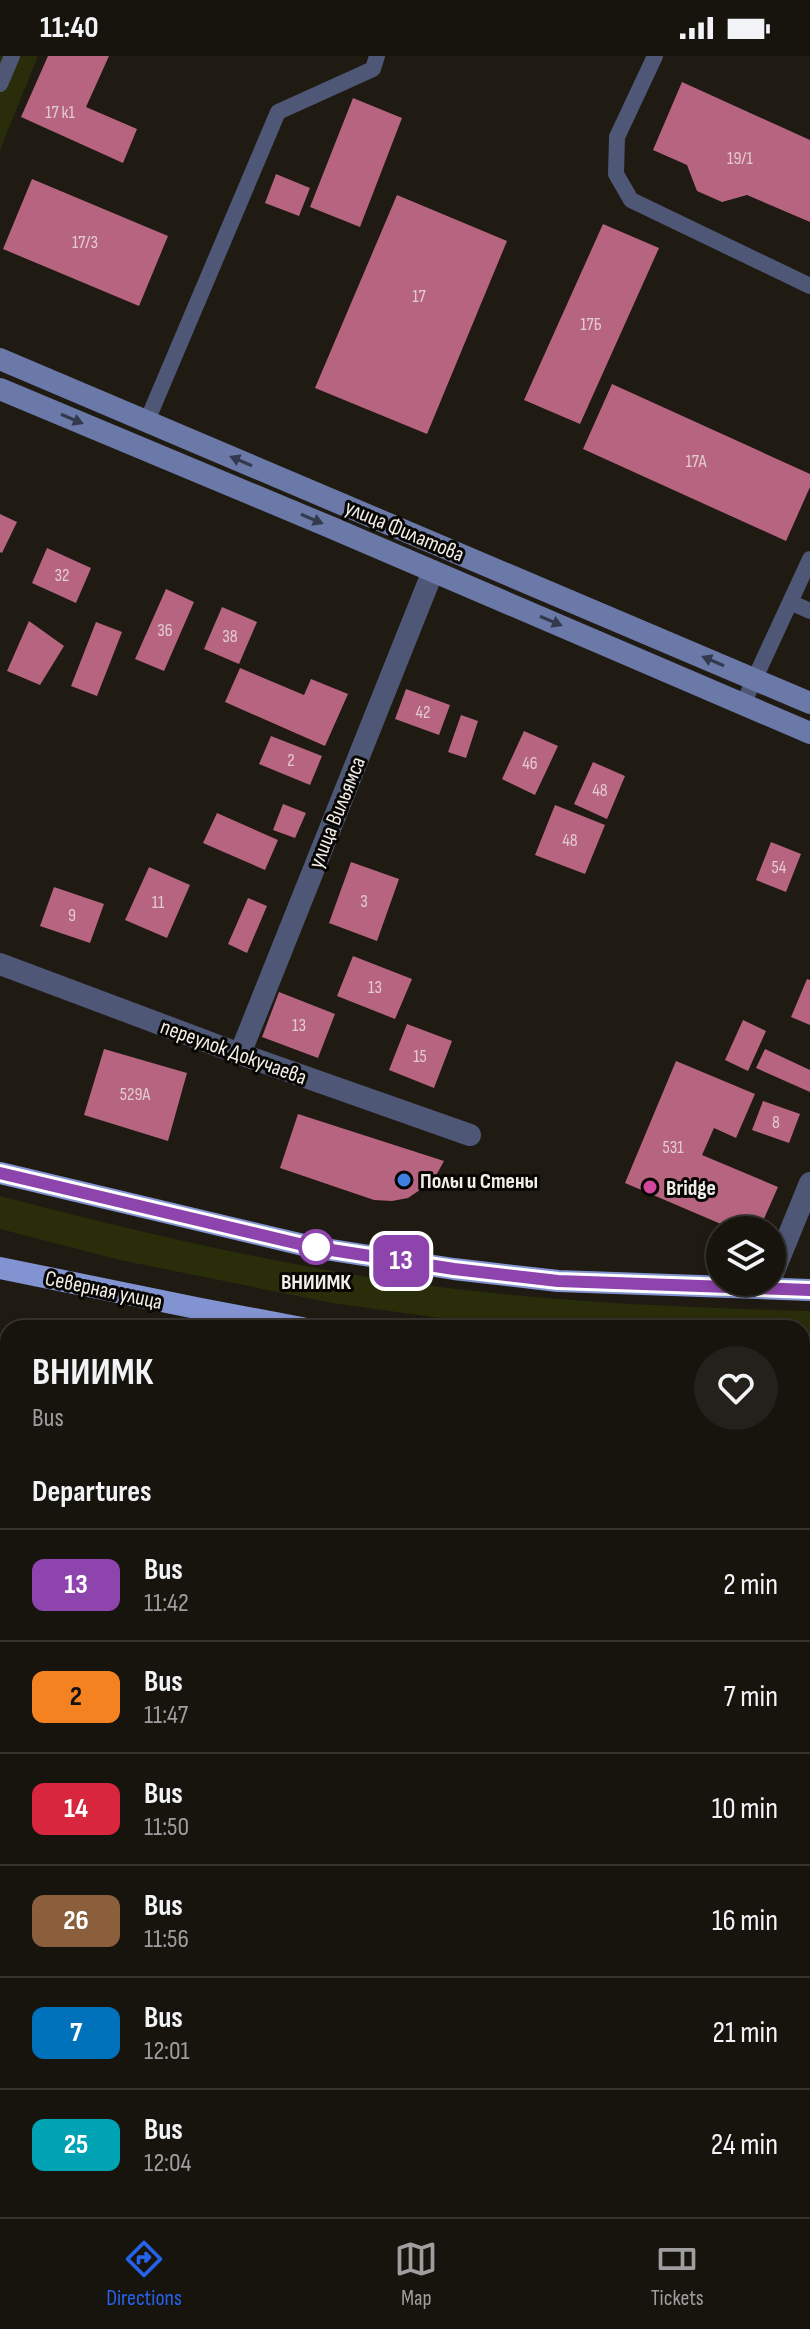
<!DOCTYPE html>
<meta charset="utf-8">
<style>
body{margin:0;font-family:"Sofia Sans Condensed",sans-serif;background:#24211c;color:#f1f3f6;height:100vh;display:flex;flex-direction:column;font-size:30px;white-space:nowrap}
*{box-sizing:border-box;margin:0}
p{font-size:26px;color:#9e9e9e}
.icon{flex:none;width:44px;height:44px;fill:none;stroke:currentColor;stroke-width:2;stroke-linecap:round;stroke-linejoin:round}
.map{position:relative;flex:1;overflow:hidden}
.sheet{position:absolute;left:0px;top:1264px;width:810px;height:898px;display:flex;flex-direction:column;background:#17140e;border-radius:24px 24px 0 0;box-shadow:0 4px 12px #0003,0 0 0 2px #36332e}
.sheet>*{flex:none}
.badge{padding:0 16px;border-radius:12px;font-size:28px;line-height:52px}
.buttons{position:absolute;left:706px;top:1160px;display:grid;gap:16px}
.buttons a{display:grid;place-items:center;width:80px;height:80px;border-radius:50%;background:#17140e;box-shadow:0 4px 12px #0003,0 0 0 2px #36332e;font-size:40px}
.map>.badge{position:absolute;translate:-50% -50%;box-shadow:0 0 0 4px #fff}
h2{padding:0 32px;font-size:30px;line-height:72px}
.round{display:grid;place-items:center;flex:none;width:84px;height:84px;border-radius:42px;background:#24211c}
.overview{display:flex;align-items:center;justify-content:space-between;height:136px;padding:0 32px}
h1{font-size:38px;font-weight:700;line-height:60px}
ul{padding:0;list-style:none}
li{display:flex;align-items:center;gap:24px;height:112px;padding:0 32px;border-top:2px solid #36332e}
li div{flex:1}
li b{display:block;font-size:30px}
li em{font-style:normal}
li .badge{min-width:88px;font-weight:700;text-align:center}
.status{display:flex;justify-content:space-between;align-items:center;height:56px;padding:0 40px;background:#17140e;direction:ltr}
.status svg{height:22px;fill:currentColor}
.tab-bar{display:flex;justify-content:space-around;align-items:center;height:112px;border-top:2px solid #36332e;background:#17140e;font-size:22px;color:#9e9e9e}
.tab-bar a{display:grid;justify-items:center;gap:4px}
.tab-bar .active{color:#2563eb}
.map>svg:first-child{display:block}
.green{fill:#292d0a}
.building{fill:#b76480}
.lines{fill:none;stroke-linecap:round;stroke-linejoin:round}
.service{stroke:#4e5775;stroke-width:16}
.minor{stroke:#4e5775;stroke-width:22}
.secondary{stroke:#6b79a9;stroke-width:22}
.primary{stroke:#8293d1;stroke-width:22}
.oneway{fill:#343a4e}
.line-casing{stroke:#fff;stroke-width:18}
.line{stroke:#8e44ad;stroke-width:12}
.shop-dot{fill:#3f7fe0;stroke:#070603;stroke-width:3}
.hotel-dot{fill:#d1479c;stroke:#070603;stroke-width:3}
.stop-dot{fill:#fff;stroke:#8e44ad;stroke-width:4}
.labels{text-anchor:middle;stroke-width:6;stroke-linejoin:round;paint-order:stroke}
.number-label{font-size:18px;fill:#e2cbce}
.street-label{font-size:22px;fill:#f1ede8;stroke:#070603}
.poi-label{font-size:22px;font-weight:bold;fill:#f1ede8;stroke:#070603;text-anchor:start}
.stop-label{font-size:22px;font-weight:bold;fill:#f1ede8;stroke:#070603}
</style>
<div class="status"><b>11:40</b><svg viewBox="0 0 49 12"><path d="M0 12V9h3v3zM5 12V6h3v6zM10 12V3h3v9zM15 12V0h3v12zM26 1h20v11H26zM47 4h2v5h-2z"/></svg></div>
<div class="map">
<svg width="810" height="2161" viewBox="0 0 810 2161">
<rect width="100%" height="100%" fill="#1f1a12"/>
<path class="green" d="M 0,0 L 38,0 L 0,94 Z
M 0,1140 C 112,1169 224,1196 338,1216 C 494,1243 652,1251 810,1255 L 810,1286 L 802,1287 L 802,1272 L 529,1272 L 483,1268 L 332,1247 L 120,1204 L 0,1173 Z"/>
<path class="building" d="M 48,0 L 109,0 L 86,51 L 137,73 L 123,107 L 21,61 Z
M 682,26 L 810,84 L 810,166 L 747,139 L 722,146 L 697,135 L 687,109 L 653,94 Z
M 353,42 L 402,62 L 360,171 L 310,151 Z
M 276,118 L 310,132 L 299,160 L 265,147 Z
M 32,123 L 168,180 L 139,250 L 3,193 Z
M 397,139 L 507,185 L 427,378 L 315,332 Z
M 603,168 L 659,192 L 580,368 L 524,344 Z
M 612,328 L 810,418 L 810,431 L 786,485 L 583,393 Z
M 0,458 L 17,466 L 2,497 L 0,496 Z
M 47,492 L 91,512 L 76,547 L 32,527 Z
M 166,533 L 194,546 L 164,615 L 135,603 Z
M 222,551 L 257,566 L 239,608 L 204,593 Z
M 29,565 L 64,590 L 40,629 L 7,615 Z
M 96,566 L 122,576 L 97,640 L 71,630 Z
M 240,612 L 304,639 L 311,623 L 348,638 L 325,690 L 225,646 Z
M 406,633 L 450,649 L 439,679 L 395,663 Z
M 461,659 L 478,665 L 466,702 L 448,696 Z
M 524,675 L 558,690 L 535,739 L 502,723 Z
M 271,680 L 322,700 L 310,729 L 259,708 Z
M 593,706 L 625,720 L 607,763 L 574,748 Z
M 283,748 L 306,757 L 295,782 L 273,774 Z
M 555,749 L 605,769 L 585,818 L 535,799 Z
M 217,757 L 278,784 L 265,814 L 203,787 Z
M 771,786 L 801,798 L 786,836 L 756,824 Z
M 351,806 L 399,823 L 377,885 L 329,867 Z
M 149,811 L 190,829 L 167,882 L 125,864 Z
M 54,831 L 104,848 L 90,887 L 40,870 Z
M 248,842 L 267,850 L 247,897 L 228,888 Z
M 353,900 L 412,923 L 395,963 L 337,940 Z
M 807,923 L 810,924 L 810,969 L 791,961 Z
M 279,936 L 335,958 L 318,1002 L 262,981 Z
M 743,964 L 766,975 L 748,1015 L 725,1004 Z
M 407,968 L 452,985 L 434,1032 L 389,1014 Z
M 104,993 L 187,1017 L 168,1085 L 84,1059 Z
M 765,993 L 810,1014 L 810,1036 L 756,1012 Z
M 676,1005 L 755,1038 L 736,1082 L 714,1072 L 702,1099 L 778,1131 L 759,1174 L 735,1174 L 625,1127 Z
M 763,1045 L 800,1058 L 789,1087 L 752,1074 Z
M 298,1058 L 444,1105 L 433,1125 L 408,1142 L 392,1145 L 374,1144 L 280,1112 Z
M 4,1310 L 8,1312 L 8,1396 L 0,1392 L 0,1320 Z
M 802,1381 L 810,1381 L 810,1521 L 802,1520 Z
M 0,1484 L 8,1486 L 7,1536 L 0,1533 Z
M 802,1541 L 810,1544 L 810,1567 L 802,1587 Z
M 8,1585 L 8,1627 L 3,1627 L 0,1586 Z
M 8,1640 L 8,1711 L 0,1712 L 0,1641 Z
M 0,1731 L 8,1731 L 8,1794 L 0,1795 Z
M 802,1815 L 810,1818 L 802,1839 Z
M 0,1860 L 8,1860 L 8,1928 L 0,1928 Z
M 127,2154 L 196,2154 L 195,2161 L 126,2161 Z"/>
<g class="lines">
<path class="service" d="M 655,0 L 617,81 L 616,118 L 631,144 L 810,230
M 0,28 L 12,0
M 147,365 L 278,56 L 373,13 L 377,0
M 790,546 L 810,555
M 743,648 L 810,503
M 802,1998 L 810,2000
M 450,2154 L 489,2161
M 798,2154 L 810,2157"/>
<path class="minor" d="M 0,908 L 240,998 L 470,1079
M 240,998 L 433,515
M 772,1220 L 810,1127
M 0,1442 L 8,1445
M 802,1784 L 810,1788
M 802,2058 L 810,2031
M 771,2161 L 773,2154"/>
<path class="secondary" d="M 0,303 L 810,647
M 0,333 L 330,471 L 810,677"/>
<path class="primary" d="M 0,1117 L 312,1191 L 454,1213 L 558,1225 L 810,1234
M 0,1212 L 201,1253 L 302,1272
M 802,1324 L 810,1324"/>
</g>
<defs><path id="oneway-solid" d="M-6-.8H1V-3.2L6.5 0L1 3.2V.8H-6Z" transform="scale(2)"/></defs>
<g class="oneway">
<use href="#oneway-solid" transform="translate(72 363) rotate(23)"/>
<use href="#oneway-solid" transform="translate(241 405) rotate(-157)"/>
<use href="#oneway-solid" transform="translate(312 463) rotate(23)"/>
<use href="#oneway-solid" transform="translate(551 565) rotate(23)"/>
<use href="#oneway-solid" transform="translate(713 605) rotate(-157)"/>
</g>
<g class="lines">
<defs>
<path id="line" d="M 0,1117 L 312,1191 L 454,1213 L 558,1225 L 810,1234"/>
</defs>
<use href="#line" class="line-casing"/>
<use href="#line" class="line"/>
</g>
<circle class="shop-dot" cx="404" cy="1124" r="8"/>
<circle class="hotel-dot" cx="650" cy="1131" r="8"/>
<circle class="stop-dot" cx="316" cy="1191" r="16"/>
<g class="labels">
<g class="number-label">
<text x="60" y="62">17 к1</text>
<text x="740" y="108">19/1</text>
<text x="85" y="192">17/3</text>
<text x="419" y="246">17</text>
<text x="591" y="274">17Б</text>
<text x="696" y="411">17А</text>
<text x="62" y="525">32</text>
<text x="165" y="580">36</text>
<text x="230" y="586">38</text>
<text x="423" y="662">42</text>
<text x="291" y="710">2</text>
<text x="530" y="713">46</text>
<text x="600" y="740">48</text>
<text x="570" y="790">48</text>
<text x="779" y="817">54</text>
<text x="364" y="851">3</text>
<text x="158" y="852">11</text>
<text x="72" y="865">9</text>
<text x="375" y="937">13</text>
<text x="299" y="975">13</text>
<text x="420" y="1006">15</text>
<text x="135" y="1044">529А</text>
<text x="776" y="1072">8</text>
<text x="673" y="1097">531</text>
</g>
<g class="street-label">
<text transform="translate(405 474) rotate(23)" y="8">улица Филатова</text>
<text transform="translate(336 756) rotate(-68)" y="8">улица Вильямса</text>
<text transform="translate(234 995) rotate(20)" y="8">переулок Докучаева</text>
<text transform="translate(104 1233) rotate(12)" y="8">Северная улица</text>
</g>
<g class="poi-label">
<text x="420" y="1132">Полы и Стены</text>
<text x="666" y="1139">Bridge</text>
</g>
<g class="stop-label">
<text x="316" y="1233">ВНИИМК</text>
</g>
</g>
</svg>
<div class="buttons">
<a><svg class="icon" aria-label="layers" viewBox="0 0 24 24"><path d="M12 4l9 5-9 5-9-5zM3 14l9 5 9-5"/></svg></a>
</div>
<b class="badge" style="left:401px;top:1205px;background:#8e44ad;color:#fff">13</b>
<section class="sheet">
<div class="overview"><div><h1>ВНИИМК</h1><p>Bus</p></div><a class="round"><svg class="icon" aria-label="heart" viewBox="0 0 24 24"><path d="M12 20l-8-8c-3-5 5-10 8-4 3-6 11-1 8 4z"/></svg></a></div>
<h2>Departures</h2>
<ul>
<li><span class="badge" style="background:#8e44ad;color:#fff">13</span><div><b>Bus</b><p>11:42</p></div><em>2 min</em></li>
<li><span class="badge" style="background:#f58220;color:#111">2</span><div><b>Bus</b><p>11:47</p></div><em>7 min</em></li>
<li><span class="badge" style="background:#d7263d;color:#fff">14</span><div><b>Bus</b><p>11:50</p></div><em>10 min</em></li>
<li><span class="badge" style="background:#8b5e3c;color:#fff">26</span><div><b>Bus</b><p>11:56</p></div><em>16 min</em></li>
<li><span class="badge" style="background:#0072bc;color:#fff">7</span><div><b>Bus</b><p>12:01</p></div><em>21 min</em></li>
<li><span class="badge" style="background:#00a3b4;color:#fff">25</span><div><b>Bus</b><p>12:04</p></div><em>24 min</em></li>
</ul>
</section>
</div>
<nav class="tab-bar">
<a class="active"><svg class="icon" aria-label="directions" viewBox="0 0 24 24"><path d="M12 3l9 9-9 9-9-9zM9 14v-3h6M13 9l2 2-2 2"/></svg>Directions</a>
<a><svg class="icon" aria-label="map" viewBox="0 0 24 24"><path d="M3 6l6-2 6 2 6-2v14l-6 2-6-2-6 2zM9 4v14M15 6v14"/></svg>Map</a>
<a><svg class="icon" aria-label="tickets" viewBox="0 0 24 24"><path d="M3 7h18v10H3zM15 7v10"/></svg>Tickets</a>
</nav>
